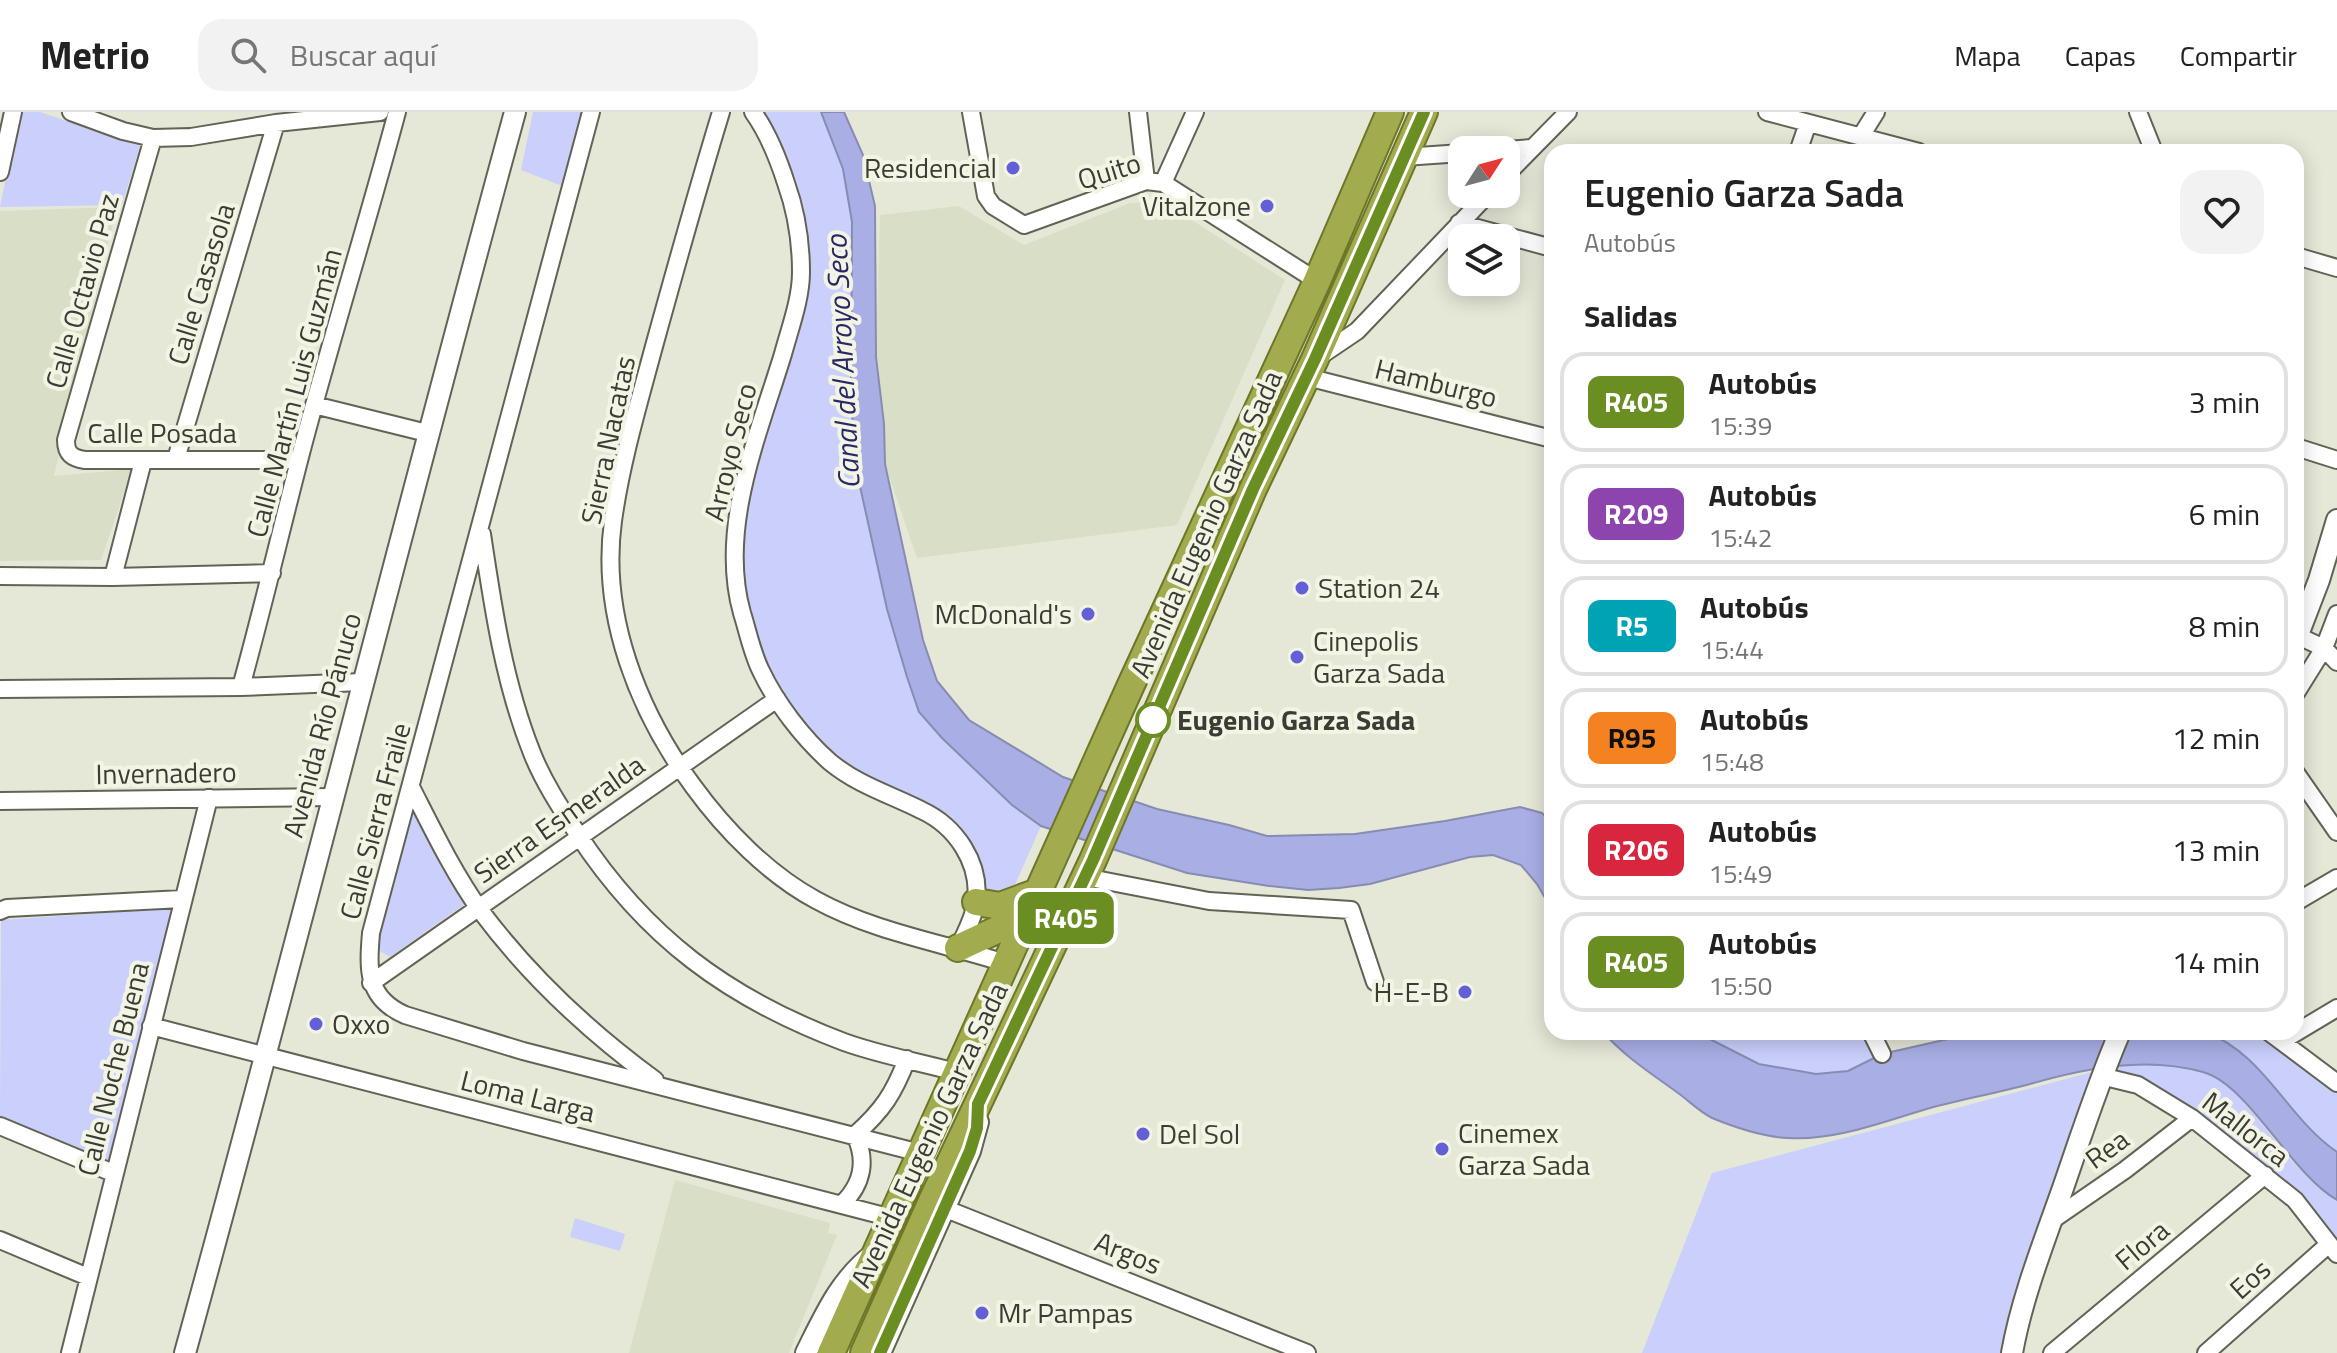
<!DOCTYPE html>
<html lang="es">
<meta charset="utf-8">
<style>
body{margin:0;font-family:"Titillium Web",sans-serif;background:#f2f2f2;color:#222;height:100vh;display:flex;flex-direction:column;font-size:30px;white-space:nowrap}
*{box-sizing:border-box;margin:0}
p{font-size:26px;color:#767676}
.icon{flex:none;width:44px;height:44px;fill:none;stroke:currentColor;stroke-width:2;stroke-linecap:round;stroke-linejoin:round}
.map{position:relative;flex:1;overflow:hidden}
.sheet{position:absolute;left:1544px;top:32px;width:760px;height:896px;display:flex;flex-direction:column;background:#fff;border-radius:24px;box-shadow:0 4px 20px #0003}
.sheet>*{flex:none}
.badge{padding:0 16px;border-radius:12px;font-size:28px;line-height:52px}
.needle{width:52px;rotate:54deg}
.fabs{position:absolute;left:1448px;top:24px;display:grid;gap:16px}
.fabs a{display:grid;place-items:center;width:72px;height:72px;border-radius:16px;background:#fff;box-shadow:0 4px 20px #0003;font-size:40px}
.map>.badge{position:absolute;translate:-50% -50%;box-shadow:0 0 0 4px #fff}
h2{padding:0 40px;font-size:30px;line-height:72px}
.round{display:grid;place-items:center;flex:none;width:84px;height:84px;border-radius:24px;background:#f2f2f2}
.head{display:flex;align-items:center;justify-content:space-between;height:136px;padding:0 40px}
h1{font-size:38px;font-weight:600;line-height:60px}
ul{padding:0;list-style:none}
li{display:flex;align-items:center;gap:24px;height:100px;margin:0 16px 12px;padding:0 24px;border:4px solid #e0e0e0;border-radius:24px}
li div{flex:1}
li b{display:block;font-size:30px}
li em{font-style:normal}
li .badge{min-width:88px;font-weight:700;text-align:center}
header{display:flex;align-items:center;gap:48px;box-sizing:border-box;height:112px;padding:0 40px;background:#fff;border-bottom:2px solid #e0e0e0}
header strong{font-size:38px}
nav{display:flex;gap:44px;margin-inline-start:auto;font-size:28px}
.search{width:560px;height:72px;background:#f2f2f2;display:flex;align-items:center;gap:20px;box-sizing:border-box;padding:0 28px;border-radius:24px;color:#767676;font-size:30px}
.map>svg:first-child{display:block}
.built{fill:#d9dec6}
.green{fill:#cacffc}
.water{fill:#a9aee5;stroke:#888cb0;stroke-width:2}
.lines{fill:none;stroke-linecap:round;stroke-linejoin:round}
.minor-casing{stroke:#616455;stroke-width:20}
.tertiary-casing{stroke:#616455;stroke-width:24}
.trunk-casing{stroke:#6e7628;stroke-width:30}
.minor{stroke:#fff;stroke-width:16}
.tertiary{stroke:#fff;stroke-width:20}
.trunk{stroke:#a2ab4e;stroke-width:26}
.line-casing{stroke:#fff;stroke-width:18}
.line{stroke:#6b8e23;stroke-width:12}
.poi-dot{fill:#635fd7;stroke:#f2f5e4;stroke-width:3}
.stop-dot{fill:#fff;stroke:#6b8e23;stroke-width:4}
.labels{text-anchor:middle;stroke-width:8;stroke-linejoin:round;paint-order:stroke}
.poi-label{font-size:28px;fill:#3b3c35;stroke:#f2f5e4;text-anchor:start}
.street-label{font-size:28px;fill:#3b3c35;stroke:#f2f5e4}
.stop-label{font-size:28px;font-weight:bold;fill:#3b3c35;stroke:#f2f5e4;text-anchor:start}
.water-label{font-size:30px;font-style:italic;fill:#2a2767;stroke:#f2f5e4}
</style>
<header>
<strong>Metrio</strong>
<div class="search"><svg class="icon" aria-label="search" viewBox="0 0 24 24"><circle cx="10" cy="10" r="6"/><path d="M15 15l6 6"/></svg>Buscar aquí</div>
<nav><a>Mapa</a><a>Capas</a><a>Compartir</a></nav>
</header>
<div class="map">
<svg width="2337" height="1241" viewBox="0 0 2337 1241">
<rect width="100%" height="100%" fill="#e5e8d7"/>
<path class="built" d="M 1162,89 L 1285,168 L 1177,413 L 917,446 L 885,352 L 885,320 L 876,245 L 880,103 L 959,94 L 1024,133 L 1130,91 Z
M 117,95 L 54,364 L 132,357 L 101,448 L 0,449 L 0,99 Z
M 675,1068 L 830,1111 L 828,1121 L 837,1123 L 789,1241 L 629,1241 Z"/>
<path class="green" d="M 19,0 L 40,0 L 140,34 L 122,93 L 0,95 Z
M 533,0 L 591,0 L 570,77 L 521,58 Z
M 753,0 L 821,0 L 843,57 L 852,110 L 851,190 L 856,356 L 887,497 L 907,565 L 919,600 L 942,626 L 1012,693 L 1041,714 L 1006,793 L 986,793 L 976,762 L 950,718 L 830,649 L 761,559 L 734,431 L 793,210 L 799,129 Z
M 414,693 L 469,789 L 390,845 L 380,839 L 378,832 Z
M 176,796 L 112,1051 L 0,1007 L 1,808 Z
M 1696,920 L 1871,920 L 1882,942 C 1872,947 1860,955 1849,959 C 1799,974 1738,944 1696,920 Z
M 2205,920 L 2269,920 L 2337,972 L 2337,1040 C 2287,1006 2264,941 2205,920 Z
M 2142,951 C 2166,954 2193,955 2215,965 C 2230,972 2240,987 2251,999 C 2277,1029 2302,1068 2337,1088 L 2337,1142 L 2313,1110 L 2192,1006 L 2104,956 Z
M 2092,960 L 2020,1241 L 1642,1241 L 1712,1061 Z
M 575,1106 L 625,1122 L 620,1139 L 570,1125 Z"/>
<path class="water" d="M 821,0 L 844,0 L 863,43 L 875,94 L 876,245 L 884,312 L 885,352 L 923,528 L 937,569 L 969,608 L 1063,665 L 1157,697 L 1229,713 L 1267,724 L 1355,722 L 1445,709 L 1520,695 L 1542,701 L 1552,711 L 1552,798 L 1537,772 L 1521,753 L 1493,743 L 1470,745 L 1370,772 L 1339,776 L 1308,778 L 1269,774 L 1187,761 L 1041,714 L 1012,693 L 942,626 L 919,600 L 907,565 L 887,497 L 856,356 L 851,288 L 852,110 L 843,57 Z
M 1603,920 L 1696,920 L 1759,952 L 1816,962 L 1848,959 L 1882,942 L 1979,920 L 2205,920 C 2264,941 2287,1006 2337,1040 L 2337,1088 C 2290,1061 2249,973 2203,960 C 2145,944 2086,956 2030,972 C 1997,981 1963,987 1930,996 C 1885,1009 1836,1029 1788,1026 C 1764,1025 1734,1015 1712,1006 C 1700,1000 1689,989 1678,981 C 1652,962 1624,944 1603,920 Z"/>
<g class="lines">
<defs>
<path id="minor" d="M 71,0 L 123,19 L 153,26 L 191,25 L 276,11 L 380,0
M 591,0 L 371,821 C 368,857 366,886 405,903 L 523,939 L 920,1041
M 721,0 C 697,79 675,158 653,238 C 638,294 621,351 613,409 C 600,503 638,599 693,674 C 725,718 768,762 816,788 C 874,820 943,831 1005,851
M 753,0 C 768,21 778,46 786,71 C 796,99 801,130 801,160 C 801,187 790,216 783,242 C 758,324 718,416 742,501 C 748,520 752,541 761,559 C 776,591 803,626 830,650 C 858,673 889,682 921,698 C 956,714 981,751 976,790 C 974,806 965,821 959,835
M 971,0 L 986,84 L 993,94 L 1024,113 L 1146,69 L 1163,71 L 1317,169
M 1138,0 L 1146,69
M 1767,0 L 1919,40
M 2138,0 L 2154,40
M 1861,24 L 1876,0
M 153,26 L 66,328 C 66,342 72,346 85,348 L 299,348
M 1506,38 L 1532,36
M 1798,40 L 1808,11
M 1404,45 L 1462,41
M 0,60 L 13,0
M 1506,63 L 1568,0
M 1163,71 L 1195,0
M 1459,111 L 1552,136
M 2296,144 L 2337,156
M 1320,244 L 1357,219 L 1488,82
M 1307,265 L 1552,327
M 314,293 L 427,321
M 2296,335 L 2337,348
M 176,347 L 276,11
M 482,422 C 493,496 504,571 532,641 C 543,669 560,695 577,721 C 645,825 727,886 844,930 C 880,943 919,950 956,960
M 0,464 L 113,465 L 272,461
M 113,465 L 143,349
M 2296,523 L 2324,536 L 2337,550
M 241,575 C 262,499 280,422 300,345 C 330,230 366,116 397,0
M 0,577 L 241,575 L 362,570
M 2296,581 L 2324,536 L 2337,502
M 2296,661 L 2337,720
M 411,675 C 432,716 453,760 480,798 C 530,865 588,919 655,968
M 0,689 L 332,685
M 1085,765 L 1209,789 L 1351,798 L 1375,870
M 2296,790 L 2337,766
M 0,799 L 7,796 L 182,787
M 371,871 L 777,587
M 151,914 L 892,1106
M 1871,920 L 1882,942
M 2269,920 L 2337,971
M 2282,929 L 2337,896
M 2101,964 L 2138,973 L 2192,1006 L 2295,1088 L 2337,1142
M 0,1014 L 113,1061
M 842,1092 C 863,1072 867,1048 855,1023 C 883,998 894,981 907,947
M 936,1093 L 1307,1241
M 2051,1109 L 2125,1058 L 2192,1006
M 0,1128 L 88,1165
M 70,1241 L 209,686
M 2052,1241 L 2265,1063
M 2206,1241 L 2329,1132"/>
<path id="tertiary" d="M 2296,528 L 2319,468 L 2337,408
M 185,1241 C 299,828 402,413 515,0
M 806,1241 C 825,1203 840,1168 874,1142
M 880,1241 L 970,1039 L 978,1010
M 2012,1241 C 2022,1185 2044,1130 2063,1076 C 2081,1024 2098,971 2120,920"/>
<path id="trunk" d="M 976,790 L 1000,794 L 1038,780
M 958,836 L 1027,804
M 831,1241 L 1130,575 L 1317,169 L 1390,0
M 864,1241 L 931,1091 L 1093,748 L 1253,377 L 1315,247 L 1424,0"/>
</defs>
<use href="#minor" class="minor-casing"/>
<use href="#tertiary" class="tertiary-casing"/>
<use href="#trunk" class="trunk-casing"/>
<use href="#minor" class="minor"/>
<use href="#tertiary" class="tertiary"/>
<use href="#trunk" class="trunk"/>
</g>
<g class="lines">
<defs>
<path id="line" d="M 880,1241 L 970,1039 L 977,1016 L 978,992 L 1093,748 L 1253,377 L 1315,247 L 1424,0"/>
</defs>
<use href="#line" class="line-casing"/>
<use href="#line" class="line"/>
</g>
<g class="poi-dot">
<circle cx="1013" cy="56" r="8"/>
<circle cx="1267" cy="94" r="8"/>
<circle cx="1302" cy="476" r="8"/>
<circle cx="1088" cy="502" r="8"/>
<circle cx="1297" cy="545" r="8"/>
<circle cx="1465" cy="880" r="8"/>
<circle cx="316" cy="912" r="8"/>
<circle cx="1143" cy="1022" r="8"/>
<circle cx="1442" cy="1037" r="8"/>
<circle cx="982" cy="1201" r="8"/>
</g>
<circle class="stop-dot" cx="1153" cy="608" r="16"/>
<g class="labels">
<g class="poi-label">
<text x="997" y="66" text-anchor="end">Residencial</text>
<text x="1251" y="104" text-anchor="end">Vitalzone</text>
<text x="1318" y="486">Station 24</text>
<text x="1072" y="512" text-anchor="end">McDonald's</text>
<text x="1313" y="539">Cinepolis<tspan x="1313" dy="32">Garza Sada</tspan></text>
<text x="1449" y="890" text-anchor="end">H-E-B</text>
<text x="332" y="922">Oxxo</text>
<text x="1458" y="1031">Cinemex<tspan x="1458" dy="32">Garza Sada</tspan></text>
<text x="1159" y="1032">Del Sol</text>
<text x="998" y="1211">Mr Pampas</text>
</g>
<g class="street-label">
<text transform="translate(1109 59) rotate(-17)" y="10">Quito</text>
<text transform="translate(201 172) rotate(-73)" y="10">Calle Casasola</text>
<text transform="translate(82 179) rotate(-74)" y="10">Calle Octavio Paz</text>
<text transform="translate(1436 271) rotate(14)" y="10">Hamburgo</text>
<text transform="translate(294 281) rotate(-75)" y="10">Calle Martín Luis Guzmán</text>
<text x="162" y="331">Calle Posada</text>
<text transform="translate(608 328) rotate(-78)" y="10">Sierra Nacatas</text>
<text transform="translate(730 340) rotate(-76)" y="10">Arroyo Seco</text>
<text transform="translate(1206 412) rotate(-66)" y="10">Avenida Eugenio Garza Sada</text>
<text transform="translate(322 613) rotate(-75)" y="10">Avenida Río Pánuco</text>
<text transform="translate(166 661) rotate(-1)" y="10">Invernadero</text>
<text transform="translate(559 707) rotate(-35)" y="10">Sierra Esmeralda</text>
<text transform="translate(375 709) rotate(-75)" y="10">Calle Sierra Fraile</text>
<text transform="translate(113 957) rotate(-76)" y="10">Calle Noche Buena</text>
<text transform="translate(528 984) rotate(14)" y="10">Loma Larga</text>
<text transform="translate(2246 1017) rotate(38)" y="10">Mallorca</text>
<text transform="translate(929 1023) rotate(-65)" y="10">Avenida Eugenio Garza Sada</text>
<text transform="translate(2107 1037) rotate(-36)" y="10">Rea</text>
<text transform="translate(2142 1133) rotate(-40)" y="10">Flora</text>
<text transform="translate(1128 1141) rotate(22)" y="10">Argos</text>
<text transform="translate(2250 1167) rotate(-42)" y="10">Eos</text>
</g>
<g class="stop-label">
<text x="1177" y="618">Eugenio Garza Sada</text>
</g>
<g class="water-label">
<text transform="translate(843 250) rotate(-93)" y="10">Canal del Arroyo Seco</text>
</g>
</g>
</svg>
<div class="fabs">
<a><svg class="needle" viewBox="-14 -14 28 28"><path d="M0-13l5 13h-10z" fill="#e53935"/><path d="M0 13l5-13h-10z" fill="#767676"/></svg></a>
<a><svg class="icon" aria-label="layers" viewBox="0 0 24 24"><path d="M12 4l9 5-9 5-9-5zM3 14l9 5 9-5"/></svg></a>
</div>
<b class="badge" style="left:1066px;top:806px;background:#6b8e23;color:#fff">R405</b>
<section class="sheet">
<div class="head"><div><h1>Eugenio Garza Sada</h1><p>Autobús</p></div><a class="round"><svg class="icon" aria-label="heart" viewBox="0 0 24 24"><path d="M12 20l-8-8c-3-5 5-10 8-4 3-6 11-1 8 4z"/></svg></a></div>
<h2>Salidas</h2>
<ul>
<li><span class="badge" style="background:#6b8e23;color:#fff">R405</span><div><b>Autobús</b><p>15:39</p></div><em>3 min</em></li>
<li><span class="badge" style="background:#8e44ad;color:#fff">R209</span><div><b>Autobús</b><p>15:42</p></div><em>6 min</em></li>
<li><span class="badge" style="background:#00a3b4;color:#fff">R5</span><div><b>Autobús</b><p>15:44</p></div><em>8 min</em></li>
<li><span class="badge" style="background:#f58220;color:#111">R95</span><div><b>Autobús</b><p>15:48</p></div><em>12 min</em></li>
<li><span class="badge" style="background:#d7263d;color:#fff">R206</span><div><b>Autobús</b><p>15:49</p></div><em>13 min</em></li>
<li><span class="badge" style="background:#6b8e23;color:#fff">R405</span><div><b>Autobús</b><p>15:50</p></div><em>14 min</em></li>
</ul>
</section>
</div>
